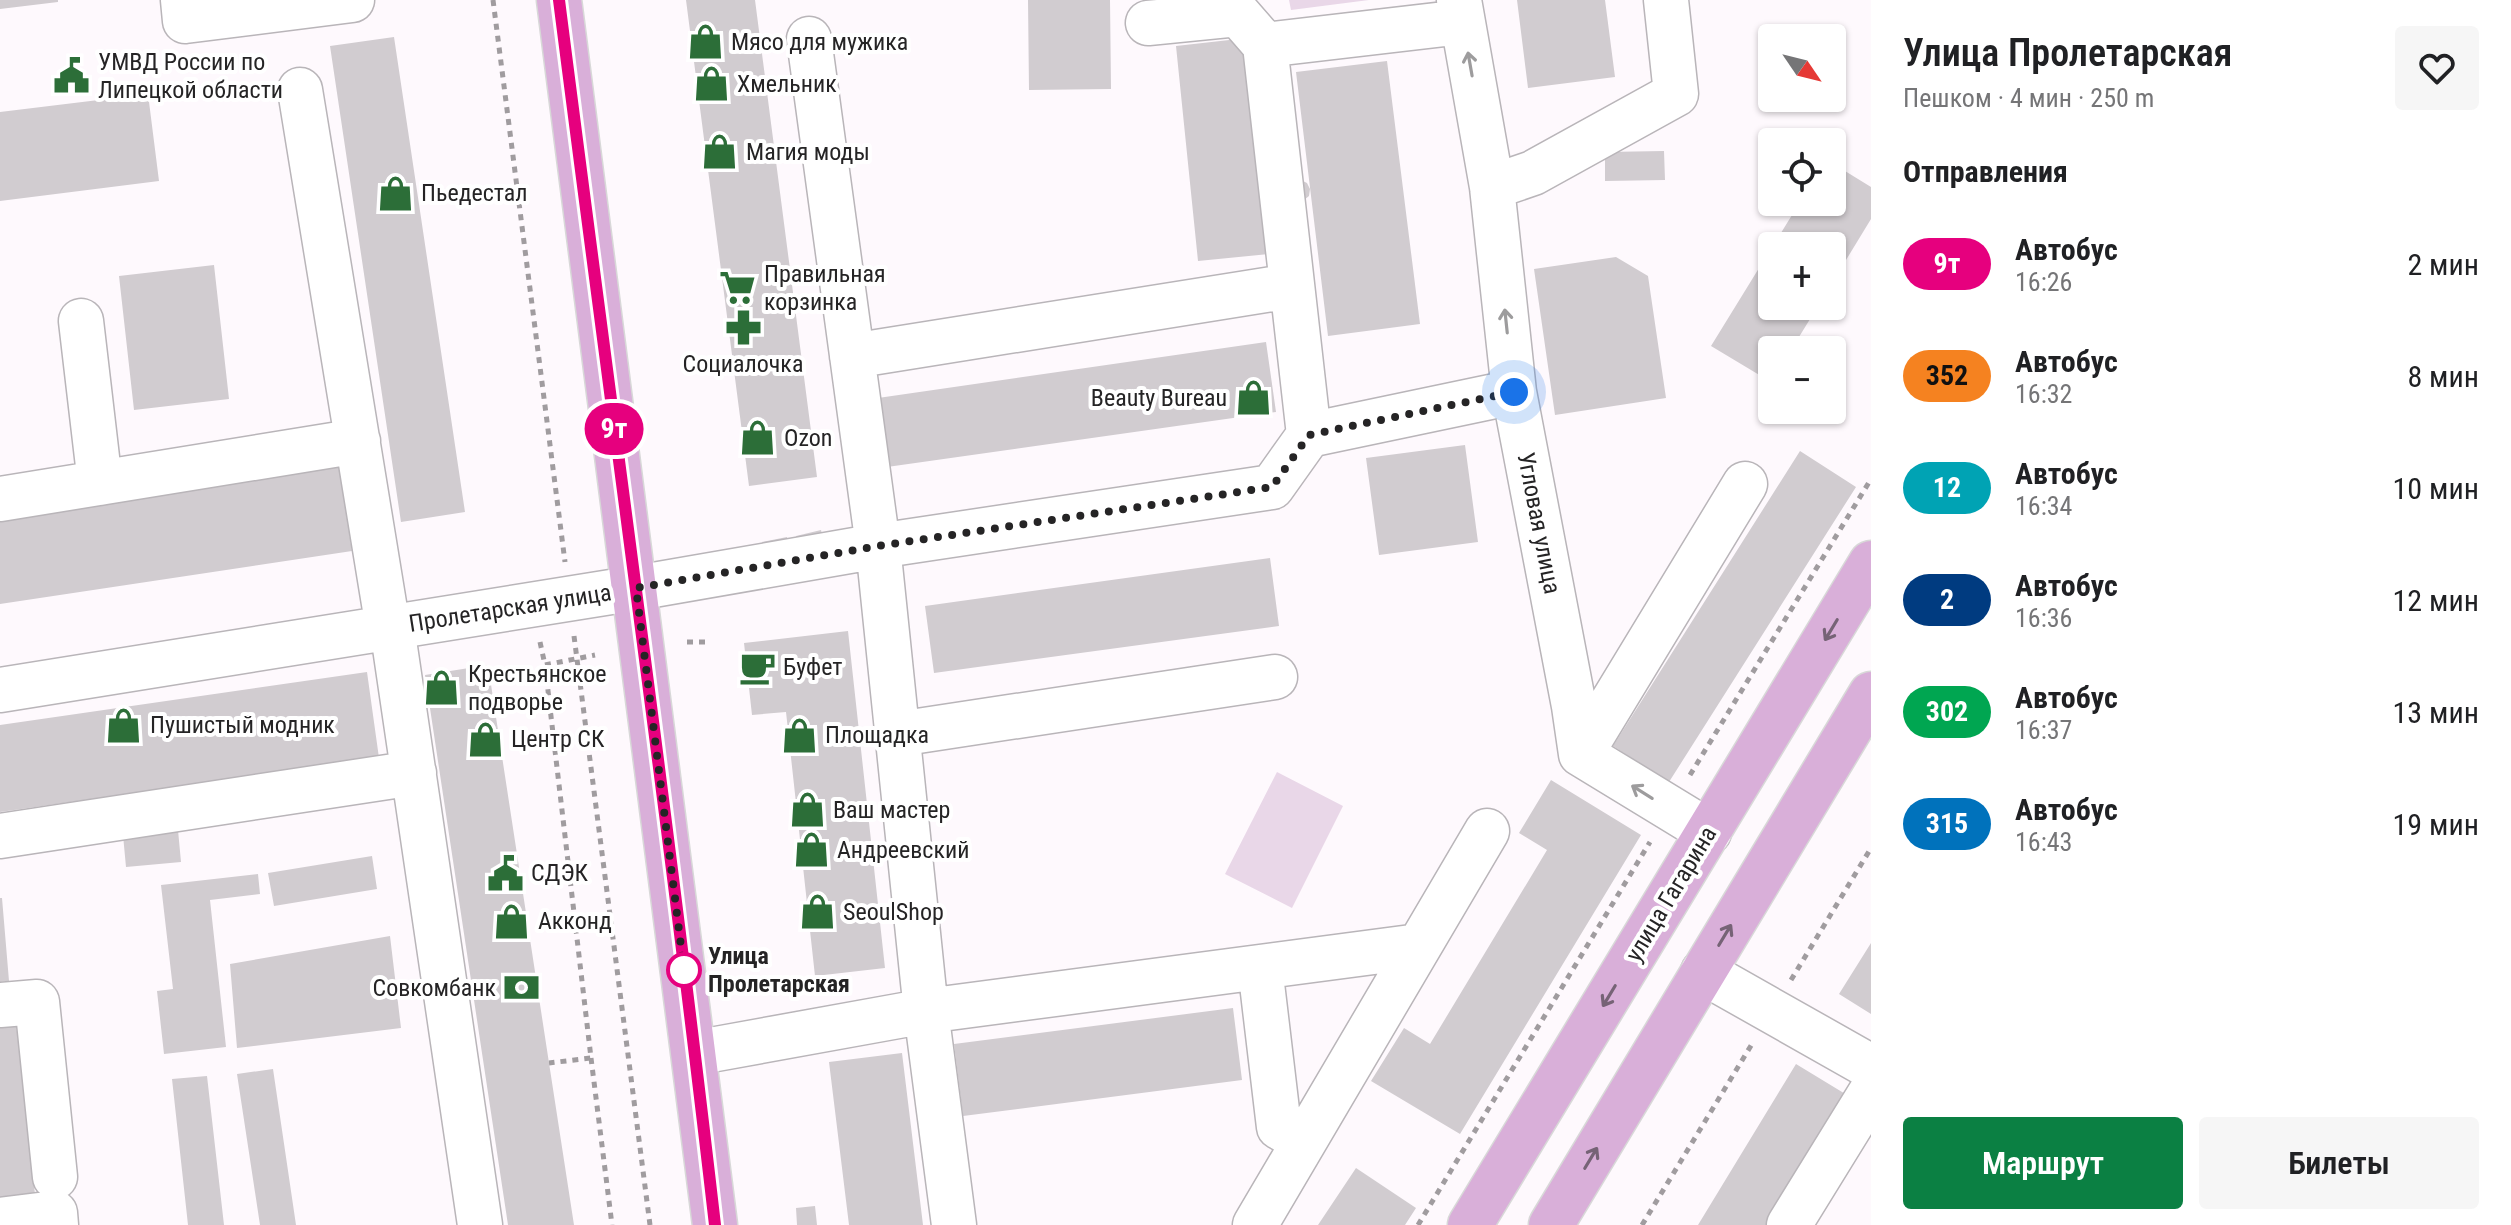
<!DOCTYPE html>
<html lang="ru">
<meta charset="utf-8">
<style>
body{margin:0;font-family:"Roboto Condensed",sans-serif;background:#f6f6f6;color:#202124;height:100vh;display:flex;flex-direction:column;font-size:30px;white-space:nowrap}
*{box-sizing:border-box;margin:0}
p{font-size:26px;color:#757577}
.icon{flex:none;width:44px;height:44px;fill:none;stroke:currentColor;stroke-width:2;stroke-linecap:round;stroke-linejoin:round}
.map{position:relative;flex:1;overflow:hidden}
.drawer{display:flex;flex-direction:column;background:#fff;width:640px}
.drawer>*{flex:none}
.badge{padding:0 16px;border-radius:26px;font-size:28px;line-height:52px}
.needle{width:52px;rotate:125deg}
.fabs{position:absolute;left:1758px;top:24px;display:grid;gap:16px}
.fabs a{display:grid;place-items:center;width:88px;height:88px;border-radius:8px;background:#fff;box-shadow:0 2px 6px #0004;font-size:40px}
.you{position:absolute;width:40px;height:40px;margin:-20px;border:6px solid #fff;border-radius:50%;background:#1a73e8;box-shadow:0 0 0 12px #1a73e833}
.map>.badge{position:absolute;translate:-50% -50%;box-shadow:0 0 0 4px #fff}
h2{padding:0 32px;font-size:30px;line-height:72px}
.round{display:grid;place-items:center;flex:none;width:84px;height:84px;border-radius:8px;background:#f6f6f6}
.summary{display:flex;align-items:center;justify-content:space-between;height:136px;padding:0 32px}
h1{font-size:38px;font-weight:600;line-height:60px}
.cta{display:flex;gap:16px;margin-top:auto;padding:16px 32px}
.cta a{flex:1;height:92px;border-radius:8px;background:#0b8043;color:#fff;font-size:32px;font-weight:600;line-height:92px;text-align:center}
.cta a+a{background:#f6f6f6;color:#202124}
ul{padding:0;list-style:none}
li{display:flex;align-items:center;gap:24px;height:112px;padding:0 32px}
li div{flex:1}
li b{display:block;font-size:30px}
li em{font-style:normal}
li .badge{min-width:88px;font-weight:700;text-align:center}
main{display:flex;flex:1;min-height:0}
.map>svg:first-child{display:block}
.green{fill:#e9d7e8}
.building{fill:#d1ccd0}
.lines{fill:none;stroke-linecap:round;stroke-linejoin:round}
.minor-casing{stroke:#b9b5b9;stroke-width:47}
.major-casing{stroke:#d8d8d8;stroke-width:47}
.path{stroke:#a09c9f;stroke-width:5;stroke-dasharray:6 6;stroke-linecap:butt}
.minor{stroke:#fff;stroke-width:44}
.major{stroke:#d9afd9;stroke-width:44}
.oneway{stroke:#9d9c9d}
.oneway2{stroke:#766376}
.line-casing{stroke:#fff;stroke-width:18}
.line{stroke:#e6007e;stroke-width:12}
.walk{stroke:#252425;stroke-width:8;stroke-dasharray:0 14.4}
.stop-dot{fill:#fff;stroke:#e6007e;stroke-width:4}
.labels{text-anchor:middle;stroke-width:8;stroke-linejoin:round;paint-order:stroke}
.poi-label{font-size:24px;fill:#252425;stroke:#fff;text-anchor:start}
.street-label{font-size:24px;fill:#252425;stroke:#fff}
.stop-label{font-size:24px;font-weight:bold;fill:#252425;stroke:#fff;text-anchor:start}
</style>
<main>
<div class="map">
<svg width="1871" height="1225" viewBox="0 0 1871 1225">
<rect width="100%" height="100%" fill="#fef9fd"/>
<path class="green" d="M 1289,0 L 1369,0 L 1291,10 Z
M 1277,772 L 1343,806 L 1292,908 L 1225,874 Z"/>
<path class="building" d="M 0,0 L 58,0 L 58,2 L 0,9 Z
M 686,0 L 755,0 L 817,477 L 749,486 Z
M 1028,0 L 1110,0 L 1111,89 L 1029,90 Z
M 1517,0 L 1605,0 L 1615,77 L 1528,88 Z
M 394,37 L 465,512 L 401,522 L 330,46 Z
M 1247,38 L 1269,254 L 1198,261 L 1176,46 Z
M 1387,61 L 1420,324 L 1328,336 L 1296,72 Z
M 148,94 L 159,181 L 0,201 L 0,112 Z
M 1664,151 L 1665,180 L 1605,181 L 1605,152 Z
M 1832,163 L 1871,187 L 1871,219 L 1832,283 L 1832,246 L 1773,246 L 1800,202 L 1832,202 Z
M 1301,180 L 1307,183 L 1310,189 L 1309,196 L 1304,200 Z
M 1772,247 L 1772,306 L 1818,306 L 1791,350 L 1772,350 L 1771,382 L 1711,346 Z
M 1616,257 L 1648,276 L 1666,398 L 1555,415 L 1534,269 Z
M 214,265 L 229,399 L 134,410 L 119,276 Z
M 1266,342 L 1276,412 L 887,467 L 878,398 Z
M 1465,445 L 1478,542 L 1379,555 L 1366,458 Z
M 1800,451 L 1856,487 L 1669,782 L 1613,746 Z
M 339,467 L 352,551 L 0,604 L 0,519 Z
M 821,530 L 824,543 L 799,549 L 796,536 Z
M 787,537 L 789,550 L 765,555 L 762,542 Z
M 1270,558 L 1279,626 L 934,673 L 925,606 Z
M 848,631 L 885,968 L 815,976 L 786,712 L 752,715 L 744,643 Z
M 488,665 L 549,1063 L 574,1225 L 508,1225 L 485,1073 L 425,675 Z
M 367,672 L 379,758 L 0,812 L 0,725 Z
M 1551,780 L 1641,835 L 1460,1134 L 1371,1081 L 1404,1028 L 1430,1044 L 1547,850 L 1519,833 Z
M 178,830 L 181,862 L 126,867 L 123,835 Z
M 372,856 L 377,889 L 274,906 L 268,873 Z
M 258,874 L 260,894 L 210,900 L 226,1047 L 164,1054 L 157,991 L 173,989 L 161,885 Z
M 0,898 L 2,898 L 9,981 L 0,982 Z
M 390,936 L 401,1028 L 237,1048 L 230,964 Z
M 1871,943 L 1871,1014 L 1839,994 Z
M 1233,1008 L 1242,1080 L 963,1116 L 954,1044 Z
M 16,1023 L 36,1203 L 0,1207 L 0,1025 Z
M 902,1053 L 923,1225 L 849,1225 L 829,1062 Z
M 1796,1064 L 1847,1095 L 1768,1225 L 1698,1225 Z
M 273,1069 L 296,1225 L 260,1225 L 237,1074 Z
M 207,1076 L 224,1225 L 188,1225 L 172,1079 Z
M 1356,1168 L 1416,1208 L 1405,1225 L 1318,1225 Z
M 815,1206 L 817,1225 L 797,1225 L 796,1208 Z"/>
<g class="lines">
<defs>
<path id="minor" d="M 183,0 L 185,21 L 352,0
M 1459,0 L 1492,187 L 1514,392 L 1574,706 L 1581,754 L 1709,832
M 1148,23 L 1238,14 L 1265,45
M 300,90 L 388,628
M 1492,187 L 1533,173 L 1676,94 L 1666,0
M 81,321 L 100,483
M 852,356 L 1291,286
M 1309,435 L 1265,45 L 1462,22
M 0,499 L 358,441
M 392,627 L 480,1225
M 0,690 L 636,588 L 878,546 L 1272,487 L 1309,435 L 1514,392
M 898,734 L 1275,677
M 1581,754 L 1745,484
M 0,836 L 414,773
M 1260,967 L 1279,1127 L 1304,1141
M 1703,972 L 1871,1067
M 0,1005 L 37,1002 L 55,1177
M 694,1053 L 926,1011 L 878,546 L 809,39
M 0,1220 L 55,1213 L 56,1225
M 954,1225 L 926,1011 L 1419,946
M 1255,1225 L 1487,831
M 1789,1225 L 1871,1092"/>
<path id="major" d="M 559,0 C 612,408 666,816 715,1225
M 1470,1225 L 1871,563
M 1551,1225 L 1871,694"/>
</defs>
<use href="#minor" class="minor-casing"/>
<use href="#major" class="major-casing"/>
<path class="path" d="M 493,0 L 565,562
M 574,636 L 650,1225
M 540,642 L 545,665 L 591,1058 L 549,1063
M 687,642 L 707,642
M 545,665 L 595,655
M 1690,775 L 1871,479
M 1791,980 L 1871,848
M 591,1058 L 612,1225
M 1418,1225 L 1650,842
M 1642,1225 L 1752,1044"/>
<use href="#minor" class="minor"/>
<use href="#major" class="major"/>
</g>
<defs><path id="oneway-shaft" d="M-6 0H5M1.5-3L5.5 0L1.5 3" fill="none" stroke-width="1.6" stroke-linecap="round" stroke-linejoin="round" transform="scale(2)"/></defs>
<g class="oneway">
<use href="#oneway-shaft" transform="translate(1470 64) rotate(-100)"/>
<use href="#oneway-shaft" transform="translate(1506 321) rotate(-96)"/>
<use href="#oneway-shaft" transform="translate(1642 792) rotate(-148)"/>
</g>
<g class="oneway2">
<use href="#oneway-shaft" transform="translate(1831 630) rotate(121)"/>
<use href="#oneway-shaft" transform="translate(1725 935) rotate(-59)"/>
<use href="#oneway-shaft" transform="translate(1609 996) rotate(121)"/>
<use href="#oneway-shaft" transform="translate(1591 1158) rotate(-59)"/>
</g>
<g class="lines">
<defs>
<path id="line" d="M 559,0 C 611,408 668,816 715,1225"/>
</defs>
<use href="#line" class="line-casing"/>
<use href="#line" class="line"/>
<path class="walk" d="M 684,970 L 636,588 L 878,546 L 1272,487 L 1309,435 L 1514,392"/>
</g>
<defs>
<symbol id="shop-bare" viewBox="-9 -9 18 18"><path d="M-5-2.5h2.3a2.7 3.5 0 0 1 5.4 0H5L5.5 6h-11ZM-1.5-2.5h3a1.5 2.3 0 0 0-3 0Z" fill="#2c6e38" stroke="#fff" stroke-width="2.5" paint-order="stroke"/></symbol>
<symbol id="civic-bare" viewBox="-9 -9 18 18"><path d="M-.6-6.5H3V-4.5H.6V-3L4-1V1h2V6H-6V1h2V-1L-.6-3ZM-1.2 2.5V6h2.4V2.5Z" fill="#2c6e38" stroke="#fff" stroke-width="2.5" paint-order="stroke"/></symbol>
<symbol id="supermarket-bare" viewBox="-9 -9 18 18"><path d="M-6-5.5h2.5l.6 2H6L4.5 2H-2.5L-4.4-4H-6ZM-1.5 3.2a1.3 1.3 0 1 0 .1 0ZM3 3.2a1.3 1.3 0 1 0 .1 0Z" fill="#2c6e38" stroke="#fff" stroke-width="2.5" paint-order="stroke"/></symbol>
<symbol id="pharmacy-bare" viewBox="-9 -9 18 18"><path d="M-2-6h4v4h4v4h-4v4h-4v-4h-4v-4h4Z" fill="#2c6e38" stroke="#fff" stroke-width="2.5" paint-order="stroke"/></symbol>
<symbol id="cafe-bare" viewBox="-9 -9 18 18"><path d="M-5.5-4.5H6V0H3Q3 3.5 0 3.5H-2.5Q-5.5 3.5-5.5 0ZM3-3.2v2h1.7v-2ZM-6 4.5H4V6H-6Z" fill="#2c6e38" stroke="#fff" stroke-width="2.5" paint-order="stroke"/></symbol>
<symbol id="bank-bare" viewBox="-9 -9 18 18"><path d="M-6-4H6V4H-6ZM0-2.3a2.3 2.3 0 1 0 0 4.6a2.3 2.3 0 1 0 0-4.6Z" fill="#2c6e38" stroke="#fff" stroke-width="2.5" paint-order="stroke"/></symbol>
</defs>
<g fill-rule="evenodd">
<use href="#shop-bare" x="680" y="16" width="51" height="51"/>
<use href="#civic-bare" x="46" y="50" width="51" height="51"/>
<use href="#shop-bare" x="686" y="58" width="51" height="51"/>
<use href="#shop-bare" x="694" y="126" width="51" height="51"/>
<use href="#shop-bare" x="370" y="168" width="51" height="51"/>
<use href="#supermarket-bare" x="712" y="262" width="51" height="51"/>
<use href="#pharmacy-bare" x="718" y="302" width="51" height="51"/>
<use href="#shop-bare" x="1228" y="372" width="51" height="51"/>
<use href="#shop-bare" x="732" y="412" width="51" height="51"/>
<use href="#cafe-bare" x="732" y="642" width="51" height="51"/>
<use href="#shop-bare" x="416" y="662" width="51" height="51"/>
<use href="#shop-bare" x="98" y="700" width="51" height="51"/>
<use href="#shop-bare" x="774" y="710" width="51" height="51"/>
<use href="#shop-bare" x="460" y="714" width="51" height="51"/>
<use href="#shop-bare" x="782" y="784" width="51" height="51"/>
<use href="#shop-bare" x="786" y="824" width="51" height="51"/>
<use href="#civic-bare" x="480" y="848" width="51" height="51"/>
<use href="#shop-bare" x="792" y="886" width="51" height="51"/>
<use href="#shop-bare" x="486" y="896" width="51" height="51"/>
<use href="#bank-bare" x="496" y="962" width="51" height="51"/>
</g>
<circle class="stop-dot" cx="684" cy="970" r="16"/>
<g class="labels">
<g class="poi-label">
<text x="731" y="50">Мясо для мужика</text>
<text x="98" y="70">УМВД России по<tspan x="98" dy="28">Липецкой области</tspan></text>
<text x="737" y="92">Хмельник</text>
<text x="746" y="160">Магия моды</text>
<text x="421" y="201">Пьедестал</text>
<text x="764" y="282">Правильная<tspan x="764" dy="28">корзинка</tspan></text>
<text x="743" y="372" text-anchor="middle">Социалочка</text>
<text x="1227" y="406" text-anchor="end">Beauty Bureau</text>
<text x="784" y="446">Ozon</text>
<text x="783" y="675">Буфет</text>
<text x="468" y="682">Крестьянское<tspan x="468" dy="28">подворье</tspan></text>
<text x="150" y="733">Пушистый модник</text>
<text x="825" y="743">Площадка</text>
<text x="511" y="747">Центр СК</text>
<text x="833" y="818">Ваш мастер</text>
<text x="837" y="858">Андреевский</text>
<text x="531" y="881">СДЭК</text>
<text x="843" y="920">SeoulShop</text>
<text x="538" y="929">Акконд</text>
<text x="496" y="996" text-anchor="end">Совкомбанк</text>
</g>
<g class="street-label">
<text transform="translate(1539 523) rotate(79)" y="8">Угловая улица</text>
<text transform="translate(510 608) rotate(-9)" y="8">Пролетарская улица</text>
<text transform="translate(1671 894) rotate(-59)" y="8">улица Гагарина</text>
</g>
<g class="stop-label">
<text x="708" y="964">Улица<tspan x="708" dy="28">Пролетарская</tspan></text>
</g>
</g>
</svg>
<div class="fabs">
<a><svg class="needle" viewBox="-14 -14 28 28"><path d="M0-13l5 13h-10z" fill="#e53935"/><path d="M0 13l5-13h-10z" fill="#757577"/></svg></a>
<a><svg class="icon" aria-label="locate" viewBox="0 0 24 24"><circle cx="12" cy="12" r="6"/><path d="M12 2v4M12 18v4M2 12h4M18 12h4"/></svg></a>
<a>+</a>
<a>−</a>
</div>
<div class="you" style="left:1514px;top:392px"></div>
<b class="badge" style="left:614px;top:429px;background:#e6007e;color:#fff">9т</b>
</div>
<section class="drawer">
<div class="summary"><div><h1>Улица Пролетарская</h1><p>Пешком · 4 мин · 250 m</p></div><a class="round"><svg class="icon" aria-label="heart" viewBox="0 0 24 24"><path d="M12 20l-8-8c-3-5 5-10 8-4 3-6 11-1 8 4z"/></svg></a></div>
<h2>Отправления</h2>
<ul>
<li><span class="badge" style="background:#e6007e;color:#fff">9т</span><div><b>Автобус</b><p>16:26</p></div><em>2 мин</em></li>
<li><span class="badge" style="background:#f58220;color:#111">352</span><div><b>Автобус</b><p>16:32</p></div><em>8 мин</em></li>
<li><span class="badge" style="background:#00a3b4;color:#fff">12</span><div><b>Автобус</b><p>16:34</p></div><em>10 мин</em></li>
<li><span class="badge" style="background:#003b80;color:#fff">2</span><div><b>Автобус</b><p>16:36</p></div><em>12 мин</em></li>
<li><span class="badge" style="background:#00a651;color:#fff">302</span><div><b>Автобус</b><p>16:37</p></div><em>13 мин</em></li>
<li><span class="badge" style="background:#0072bc;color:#fff">315</span><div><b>Автобус</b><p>16:43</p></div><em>19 мин</em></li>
</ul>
<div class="cta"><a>Маршрут</a><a>Билеты</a></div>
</section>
</main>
